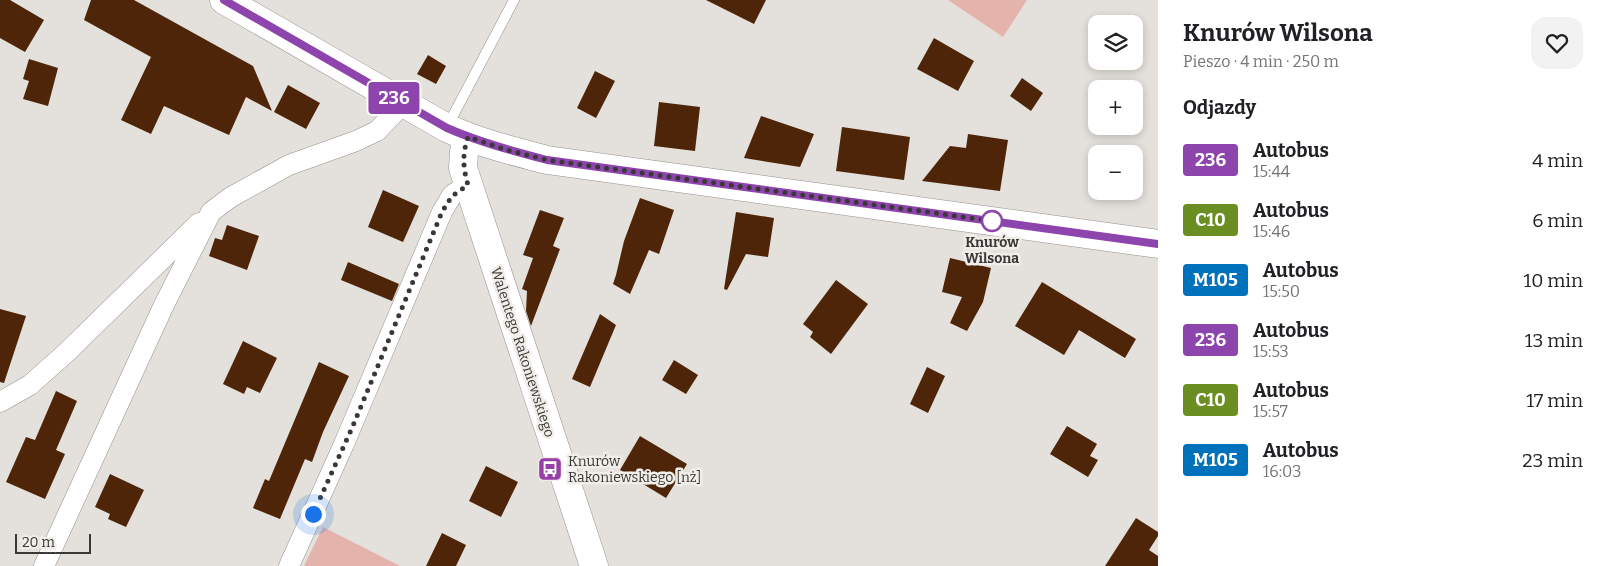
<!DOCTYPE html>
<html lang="pl">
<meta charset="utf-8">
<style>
body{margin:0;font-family:Bitter,serif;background:#f2f2f2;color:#202124;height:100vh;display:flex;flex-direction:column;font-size:19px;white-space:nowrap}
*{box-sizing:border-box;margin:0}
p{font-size:16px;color:#757577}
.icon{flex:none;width:28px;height:28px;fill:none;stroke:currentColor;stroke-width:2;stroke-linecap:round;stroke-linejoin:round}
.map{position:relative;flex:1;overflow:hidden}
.side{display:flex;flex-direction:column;background:#fff;width:450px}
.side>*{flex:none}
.badge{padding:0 10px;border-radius:4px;font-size:18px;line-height:32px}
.tools{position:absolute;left:1088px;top:15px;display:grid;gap:10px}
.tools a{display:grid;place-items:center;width:55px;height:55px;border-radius:10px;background:#fff;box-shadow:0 2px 8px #0003;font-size:25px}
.scale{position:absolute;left:15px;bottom:12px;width:76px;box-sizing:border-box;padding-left:5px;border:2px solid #3a3836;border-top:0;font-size:14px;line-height:18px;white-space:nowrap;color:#3a3836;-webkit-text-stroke:4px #f1eee9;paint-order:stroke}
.you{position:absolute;width:25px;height:25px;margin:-12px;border:4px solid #fff;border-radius:50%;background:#1a73e8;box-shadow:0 0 0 8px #1a73e833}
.map>.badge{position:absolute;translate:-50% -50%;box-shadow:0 0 0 2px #fff}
h2{padding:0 25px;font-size:19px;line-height:45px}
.round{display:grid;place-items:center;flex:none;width:52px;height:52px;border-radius:15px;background:#f2f2f2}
.overview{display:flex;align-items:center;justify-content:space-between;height:85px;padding:0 25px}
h1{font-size:24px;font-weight:700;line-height:38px}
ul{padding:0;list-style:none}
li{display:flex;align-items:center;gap:15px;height:60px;padding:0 25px}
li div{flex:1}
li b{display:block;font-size:19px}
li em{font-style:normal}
li .badge{min-width:55px;font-weight:700;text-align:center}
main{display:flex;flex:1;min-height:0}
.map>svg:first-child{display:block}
.green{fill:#e3b3ac}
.building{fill:#4e2508}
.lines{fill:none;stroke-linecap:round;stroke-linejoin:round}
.lane-casing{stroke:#95918d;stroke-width:11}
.street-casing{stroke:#95918d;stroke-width:21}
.secondary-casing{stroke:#95918d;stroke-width:29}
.lane{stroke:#fff;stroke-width:10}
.street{stroke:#fff;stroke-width:20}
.secondary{stroke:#fff;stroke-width:28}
.line-casing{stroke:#fff;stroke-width:11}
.line{stroke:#8e44ad;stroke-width:8}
.walk{stroke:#3a3836;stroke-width:5;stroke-dasharray:0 9}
.stop-dot{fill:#fff;stroke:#8e44ad;stroke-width:2.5}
.labels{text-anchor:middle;stroke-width:5;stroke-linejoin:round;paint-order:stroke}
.stop-label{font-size:14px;font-weight:bold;fill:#3a3836;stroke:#f1eee9}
.street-label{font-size:14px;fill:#3a3836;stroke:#f1eee9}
.poi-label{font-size:14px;fill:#3a3836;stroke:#f1eee9;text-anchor:start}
</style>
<main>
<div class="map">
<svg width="1158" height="566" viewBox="0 0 1158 566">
<rect width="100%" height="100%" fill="#e4e0db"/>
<path class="green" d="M 948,0 L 1027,0 L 1003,37 Z
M 323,527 L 400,566 L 304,566 Z"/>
<path class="building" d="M 0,0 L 10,0 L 44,20 L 25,52 L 0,38 Z
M 91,0 L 134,0 L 253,66 L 272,111 L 246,97 L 229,135 L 164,106 L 151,134 L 121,120 L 151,57 L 84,20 Z
M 706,0 L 766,0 L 754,24 Z
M 934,38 L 974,61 L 958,91 L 917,69 Z
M 428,55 L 446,66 L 436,84 L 417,74 Z
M 29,59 L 58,68 L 48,106 L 23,99 L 29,81 L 23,79 Z
M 595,71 L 615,81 L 596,118 L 577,108 Z
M 1022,78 L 1043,93 L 1031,111 L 1010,96 Z
M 288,85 L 320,103 L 306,129 L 274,112 Z
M 659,102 L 700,107 L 695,151 L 654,146 Z
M 761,116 L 814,134 L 800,167 L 744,158 Z
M 842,127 L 910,137 L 904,180 L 836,171 Z
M 968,134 L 1008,140 L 1000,191 L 922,181 L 950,146 L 966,148 Z
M 383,190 L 419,206 L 403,242 L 368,227 Z
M 640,198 L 674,210 L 659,254 L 649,250 L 630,294 L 613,284 L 616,275 L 624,241 Z
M 540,210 L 564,218 L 553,246 L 560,249 L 531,326 L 526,311 L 527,291 L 522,289 L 533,258 L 523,255 Z
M 736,212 L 774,218 L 768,257 L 746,254 L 727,290 L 724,289 Z
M 227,225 L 259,236 L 247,270 L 209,256 L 215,238 L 222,240 Z
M 950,258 L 991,268 L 983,302 L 967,331 L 950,323 L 962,297 L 942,292 Z
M 348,262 L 399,284 L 392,301 L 341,280 Z
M 836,280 L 868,304 L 831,354 L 810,337 L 813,332 L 803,324 Z
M 1042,282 L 1136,339 L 1125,358 L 1079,330 L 1064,355 L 1015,326 Z
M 0,309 L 26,316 L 4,383 L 0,382 Z
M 600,314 L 616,325 L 590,387 L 572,379 Z
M 243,341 L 277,358 L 260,393 L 247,387 L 244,394 L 223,384 Z
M 674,360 L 698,375 L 686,394 L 662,380 Z
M 319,362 L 349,376 L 323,432 L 312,462 L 305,459 L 280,519 L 253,508 L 265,479 L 269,481 Z
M 927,367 L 945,376 L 928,413 L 910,404 Z
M 56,391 L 77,401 L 56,450 L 65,454 L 45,499 L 6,482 L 26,437 L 35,440 Z
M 1067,426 L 1097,444 L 1090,456 L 1098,460 L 1088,477 L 1050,454 Z
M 640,436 L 687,464 L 666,498 L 620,470 Z
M 486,466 L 518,482 L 501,517 L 469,501 Z
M 110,474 L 144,490 L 126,527 L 108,519 L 110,514 L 95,507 Z
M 1136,518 L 1158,532 L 1158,536 L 1149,550 L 1158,556 L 1158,566 L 1105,566 Z
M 442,533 L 466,545 L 456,566 L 426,566 Z"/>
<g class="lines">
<defs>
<path id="lane" d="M 447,127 L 514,0"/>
<path id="street" d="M 0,402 L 30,385 L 67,352 L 199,223
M 44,566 L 163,307 L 211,212 L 231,197 L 289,165 L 356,141 L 377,131 L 404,103
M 289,566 L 344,444 L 442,212 L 452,195 L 468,185"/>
<path id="secondary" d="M 224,0 L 447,128 C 479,143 513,151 547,160 L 1158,244
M 467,137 L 464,152 L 463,168 L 594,566"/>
</defs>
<use href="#lane" class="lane-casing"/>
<use href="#street" class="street-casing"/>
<use href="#secondary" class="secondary-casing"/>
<use href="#lane" class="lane"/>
<use href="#street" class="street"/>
<use href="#secondary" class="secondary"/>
</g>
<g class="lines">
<defs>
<path id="line" d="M 224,0 L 447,128 C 479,142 513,151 547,160 L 1158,244"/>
</defs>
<use href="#line" class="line-casing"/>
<use href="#line" class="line"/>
<path class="walk" d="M 313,514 L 352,428 L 442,212 L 452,196 L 468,185 C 463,168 462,155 468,137 L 507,150 L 547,160 L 1000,222 L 992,221"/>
</g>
<defs>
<symbol id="bus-square" viewBox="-11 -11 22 22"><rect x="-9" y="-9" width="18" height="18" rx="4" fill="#973ea9" stroke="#f1eee9"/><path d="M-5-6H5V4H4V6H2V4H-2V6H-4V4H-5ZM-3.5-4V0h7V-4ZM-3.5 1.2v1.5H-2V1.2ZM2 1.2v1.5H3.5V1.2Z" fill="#fff"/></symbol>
</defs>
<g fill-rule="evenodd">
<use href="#bus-square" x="536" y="455" width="28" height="28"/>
</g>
<circle class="stop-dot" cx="992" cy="221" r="10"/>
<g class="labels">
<g class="stop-label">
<text x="992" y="247">Knurów<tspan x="992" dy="16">Wilsona</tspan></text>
</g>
<g class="street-label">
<text transform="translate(523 352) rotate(72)" y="5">Walentego Rakoniewskiego</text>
</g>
<g class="poi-label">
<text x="568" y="466">Knurów<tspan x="568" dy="16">Rakoniewskiego [nż]</tspan></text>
</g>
</g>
</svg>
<div class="tools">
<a><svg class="icon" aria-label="layers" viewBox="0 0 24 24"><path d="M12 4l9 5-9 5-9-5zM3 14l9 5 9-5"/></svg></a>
<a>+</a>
<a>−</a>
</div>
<div class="scale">20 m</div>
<div class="you" style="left:313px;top:514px"></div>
<b class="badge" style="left:394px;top:98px;background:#8e44ad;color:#fff">236</b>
</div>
<section class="side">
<div class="overview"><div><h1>Knurów Wilsona</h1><p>Pieszo · 4 min · 250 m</p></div><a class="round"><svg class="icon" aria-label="heart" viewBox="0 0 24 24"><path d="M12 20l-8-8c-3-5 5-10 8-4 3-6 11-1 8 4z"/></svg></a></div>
<h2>Odjazdy</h2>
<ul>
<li><span class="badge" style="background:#8e44ad;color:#fff">236</span><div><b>Autobus</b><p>15:44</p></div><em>4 min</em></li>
<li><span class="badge" style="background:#6b8e23;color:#fff">C10</span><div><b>Autobus</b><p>15:46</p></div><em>6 min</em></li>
<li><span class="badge" style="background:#0072bc;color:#fff">M105</span><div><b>Autobus</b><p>15:50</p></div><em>10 min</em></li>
<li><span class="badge" style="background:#8e44ad;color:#fff">236</span><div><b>Autobus</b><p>15:53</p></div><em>13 min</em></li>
<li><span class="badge" style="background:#6b8e23;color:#fff">C10</span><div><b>Autobus</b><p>15:57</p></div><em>17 min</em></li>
<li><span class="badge" style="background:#0072bc;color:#fff">M105</span><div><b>Autobus</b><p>16:03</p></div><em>23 min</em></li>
</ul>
</section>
</main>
